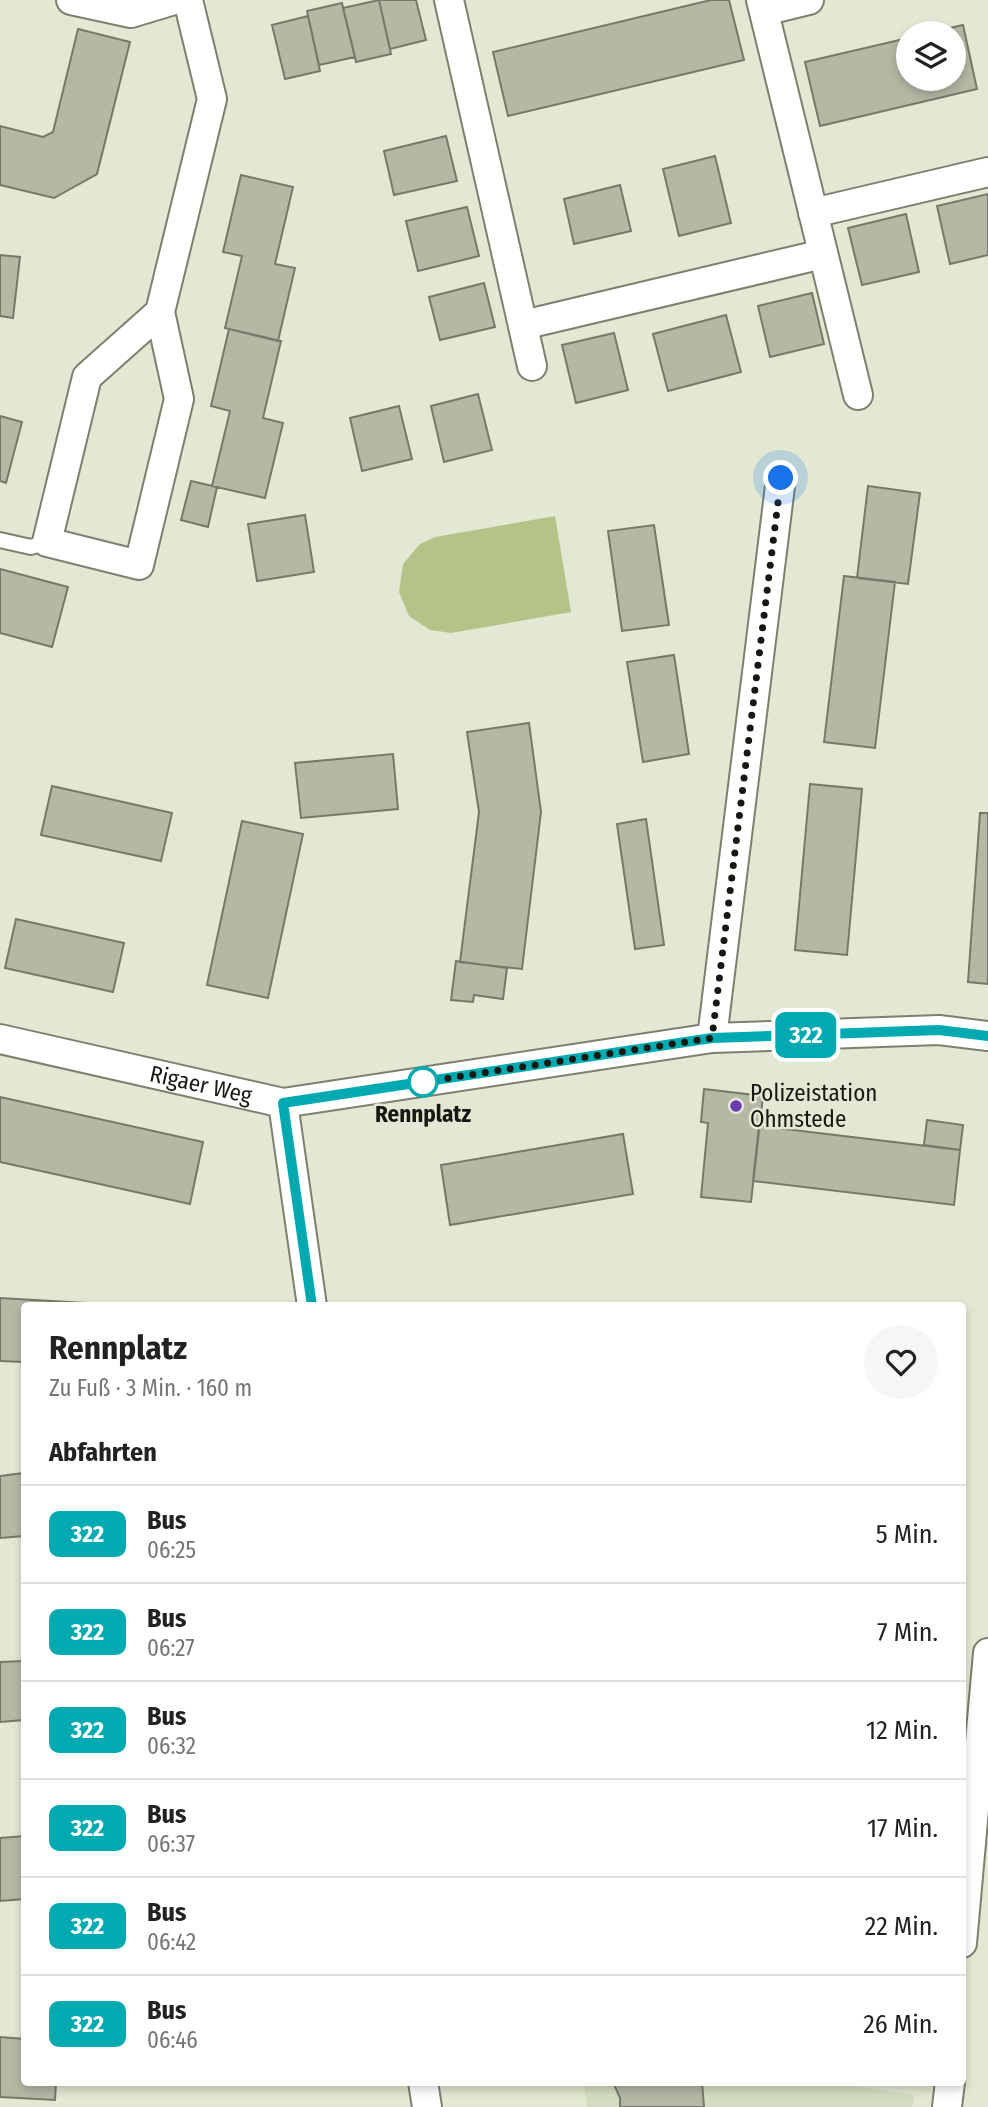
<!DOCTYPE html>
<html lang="de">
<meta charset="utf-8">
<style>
body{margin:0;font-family:"Fira Sans Condensed",sans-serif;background:#f6f6f6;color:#222;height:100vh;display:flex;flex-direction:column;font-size:26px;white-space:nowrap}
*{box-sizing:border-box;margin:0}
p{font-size:23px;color:#767676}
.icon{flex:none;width:38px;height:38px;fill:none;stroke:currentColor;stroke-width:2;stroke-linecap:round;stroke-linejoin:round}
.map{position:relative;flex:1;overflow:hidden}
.details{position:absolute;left:21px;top:1302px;width:945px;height:784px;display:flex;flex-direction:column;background:#fff;border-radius:7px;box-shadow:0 4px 10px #0003}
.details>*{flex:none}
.badge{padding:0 14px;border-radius:10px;font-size:24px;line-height:46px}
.controls{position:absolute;left:896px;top:21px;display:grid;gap:14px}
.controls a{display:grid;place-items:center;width:70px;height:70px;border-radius:50%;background:#fff;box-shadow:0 4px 10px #0003;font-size:35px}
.you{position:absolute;width:35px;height:35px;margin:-18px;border:5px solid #fff;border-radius:50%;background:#1a73e8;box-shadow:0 0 0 10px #1a73e833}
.map>.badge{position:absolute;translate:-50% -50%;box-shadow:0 0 0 4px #fff}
h2{padding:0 28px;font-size:26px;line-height:63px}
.round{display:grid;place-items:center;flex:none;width:74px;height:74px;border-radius:37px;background:#f6f6f6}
.head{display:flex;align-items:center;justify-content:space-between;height:119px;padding:0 28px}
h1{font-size:33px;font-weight:700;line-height:52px}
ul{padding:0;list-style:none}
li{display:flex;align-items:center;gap:21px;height:98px;padding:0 28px;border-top:2px solid #e0e0e0}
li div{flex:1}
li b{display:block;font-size:26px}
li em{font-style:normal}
li .badge{min-width:77px;font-weight:700;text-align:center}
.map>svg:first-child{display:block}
.built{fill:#d4dcc0}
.green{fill:#b4c387}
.building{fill:#b4b9a5;stroke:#767b69;stroke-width:2}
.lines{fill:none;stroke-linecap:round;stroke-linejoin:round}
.service-casing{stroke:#7c816e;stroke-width:18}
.minor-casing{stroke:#7c816e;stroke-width:32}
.service{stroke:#fff;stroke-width:14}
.minor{stroke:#fff;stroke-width:28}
.line-casing{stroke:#fff;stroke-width:16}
.line{stroke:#00aab0;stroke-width:10}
.walk{stroke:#161811;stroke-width:7;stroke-dasharray:0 12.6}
.stop-dot{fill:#fff;stroke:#00aab0;stroke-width:3.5}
.poi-dot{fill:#6e3bb2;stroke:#e2e8d3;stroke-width:2.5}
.labels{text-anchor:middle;stroke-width:5;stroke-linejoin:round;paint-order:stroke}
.street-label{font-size:23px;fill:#161811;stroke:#e2e8d3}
.poi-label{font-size:23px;fill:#161811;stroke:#e2e8d3;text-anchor:start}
.stop-label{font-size:23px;font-weight:bold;fill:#161811;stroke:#e2e8d3}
</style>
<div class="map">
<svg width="988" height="2107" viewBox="0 0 988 2107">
<rect width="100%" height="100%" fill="#e2e8d3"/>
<path class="built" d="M 823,2082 L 914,2095 L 912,2107 L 587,2107 L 584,2083 Z"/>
<path class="green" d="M 555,516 L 571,612 L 451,633 L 430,630 L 409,616 L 399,592 L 403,564 L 420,544 L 435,537 Z"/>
<path class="building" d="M 379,0 L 416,0 L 426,40 L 390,49 Z
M 379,0 L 391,54 L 356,62 L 343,8 Z
M 711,0 L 729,0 L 744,60 L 508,116 L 493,52 Z
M 342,3 L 355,57 L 319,65 L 307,11 Z
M 308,16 L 320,71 L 285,79 L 272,25 Z
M 963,25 L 977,89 L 820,126 L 805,62 L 908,38 L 908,79 L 954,79 L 954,33 L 928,33 Z
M 78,29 L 130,42 L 97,174 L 54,198 L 0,185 L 0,126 L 43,137 L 53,132 Z
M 446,136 L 457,181 L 394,195 L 384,151 Z
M 715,156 L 731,223 L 679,236 L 663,169 Z
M 241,175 L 293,187 L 275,264 L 295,268 L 278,341 L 225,328 L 242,256 L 223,252 Z
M 620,185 L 631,231 L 574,244 L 564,199 Z
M 988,194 L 988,255 L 950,264 L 937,206 Z
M 467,207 L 479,256 L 418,271 L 406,221 Z
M 906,214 L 919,272 L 862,285 L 848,228 Z
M 0,255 L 20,257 L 13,318 L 0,316 Z
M 484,283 L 495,327 L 440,340 L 429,297 Z
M 812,293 L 824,344 L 770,357 L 758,306 Z
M 726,315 L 741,372 L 668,391 L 653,334 Z
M 229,329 L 281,341 L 263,418 L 283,423 L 265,498 L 212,486 L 230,411 L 211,406 Z
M 614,333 L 628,390 L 576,403 L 562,345 Z
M 478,394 L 492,450 L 444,462 L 431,406 Z
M 399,406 L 412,459 L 362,471 L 350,418 Z
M 0,416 L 22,422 L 6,483 L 0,481 Z
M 191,481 L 217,487 L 208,527 L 181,520 Z
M 868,486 L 920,493 L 908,584 L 857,578 Z
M 305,515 L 314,572 L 257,581 L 248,524 Z
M 654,525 L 669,625 L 622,631 L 608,531 Z
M 0,569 L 68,587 L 52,647 L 0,633 Z
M 844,576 L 895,582 L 875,748 L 824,742 Z
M 674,655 L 689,754 L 643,762 L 627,662 Z
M 529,723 L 541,812 L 522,969 L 460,962 L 479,812 L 467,732 Z
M 393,754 L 398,809 L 301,818 L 295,763 Z
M 810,784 L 862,789 L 847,955 L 795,950 Z
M 52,786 L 172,813 L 161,861 L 41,835 Z
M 980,813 L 988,813 L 988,984 L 968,982 Z
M 646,819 L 664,945 L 635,949 L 617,824 Z
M 242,821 L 303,834 L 268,998 L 207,985 Z
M 16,919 L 124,943 L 113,992 L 5,968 Z
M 456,961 L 507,968 L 503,999 L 474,995 L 473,1002 L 451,1000 Z
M 704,1089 L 763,1096 L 751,1202 L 701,1197 L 708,1123 L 701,1122 Z
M 0,1097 L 203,1142 L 190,1204 L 0,1162 Z
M 927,1120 L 963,1125 L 960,1150 L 924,1145 Z
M 759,1126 L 960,1150 L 954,1205 L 753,1181 Z
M 623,1134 L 633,1194 L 450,1225 L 441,1165 Z
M 0,1298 L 85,1303 L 85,1306 L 24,1306 L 24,1362 L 0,1361 Z
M 24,1473 L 24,1536 L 0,1538 L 0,1476 Z
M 24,1661 L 24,1720 L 0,1722 L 0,1662 Z
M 24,1836 L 24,1899 L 0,1901 L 0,1838 Z
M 0,2037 L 24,2039 L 24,2082 L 56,2082 L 55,2100 L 0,2097 Z
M 613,2082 L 702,2082 L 704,2107 L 620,2107 L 620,2098 Z"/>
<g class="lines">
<defs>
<path id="service" d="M 0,540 L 31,547 L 47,542"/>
<g id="minor">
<path d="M 71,0 L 131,13 L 174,0"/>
<path d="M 449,0 L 532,366"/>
<path d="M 761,0 L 858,395"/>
<path d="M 764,11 L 809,0"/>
<path d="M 813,213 L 988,172"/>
<path d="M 160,312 L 87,377 L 47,542 L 139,565 L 179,399 L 160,312 L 212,99 L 188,0"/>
<path d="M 523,325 L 823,254"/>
<path d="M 712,1038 L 781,478"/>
<path id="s1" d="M 0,1039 L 283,1103 L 712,1038 L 939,1030 L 988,1036"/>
<path d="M 283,1103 L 312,1306"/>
<path d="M 962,1943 L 988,1653"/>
<path d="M 423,2082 L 427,2107"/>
<path d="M 947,2107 L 950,2082"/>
</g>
</defs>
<use href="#service" class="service-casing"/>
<use href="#minor" class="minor-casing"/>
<use href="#service" class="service"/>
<use href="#minor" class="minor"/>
</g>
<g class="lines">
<defs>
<path id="line" d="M 312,1306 L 283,1103 L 712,1038 L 939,1030 L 988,1036"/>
</defs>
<use href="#line" class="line-casing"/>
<use href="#line" class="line"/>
<path class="walk" d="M 423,1082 L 712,1038 L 781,478"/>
</g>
<circle class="stop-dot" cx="423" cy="1082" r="14"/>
<circle class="poi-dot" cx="736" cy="1106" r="7"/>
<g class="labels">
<g class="street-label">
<text dy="8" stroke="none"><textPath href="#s1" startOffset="206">Rigaer Weg</textPath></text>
</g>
<g class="poi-label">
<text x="750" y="1101">Polizeistation<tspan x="750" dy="26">Ohmstede</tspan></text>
</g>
<g class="stop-label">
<text x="423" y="1122">Rennplatz</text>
</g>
</g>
</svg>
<div class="controls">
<a><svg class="icon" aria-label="layers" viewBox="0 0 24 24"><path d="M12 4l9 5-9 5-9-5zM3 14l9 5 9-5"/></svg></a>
</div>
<div class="you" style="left:781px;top:478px"></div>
<b class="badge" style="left:806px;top:1035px;background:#00aab0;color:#fff">322</b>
<section class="details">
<div class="head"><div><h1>Rennplatz</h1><p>Zu Fuß · 3 Min. · 160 m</p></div><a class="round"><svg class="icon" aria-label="heart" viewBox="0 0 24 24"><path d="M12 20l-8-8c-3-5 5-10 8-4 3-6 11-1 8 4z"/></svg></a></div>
<h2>Abfahrten</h2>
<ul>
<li><span class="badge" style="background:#00aab0;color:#fff">322</span><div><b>Bus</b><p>06:25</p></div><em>5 Min.</em></li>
<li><span class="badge" style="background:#00aab0;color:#fff">322</span><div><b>Bus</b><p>06:27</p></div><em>7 Min.</em></li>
<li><span class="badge" style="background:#00aab0;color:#fff">322</span><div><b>Bus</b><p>06:32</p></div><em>12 Min.</em></li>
<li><span class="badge" style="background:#00aab0;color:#fff">322</span><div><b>Bus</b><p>06:37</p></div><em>17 Min.</em></li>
<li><span class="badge" style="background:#00aab0;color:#fff">322</span><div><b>Bus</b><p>06:42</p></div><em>22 Min.</em></li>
<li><span class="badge" style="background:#00aab0;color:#fff">322</span><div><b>Bus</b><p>06:46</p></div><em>26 Min.</em></li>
</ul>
</section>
</div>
